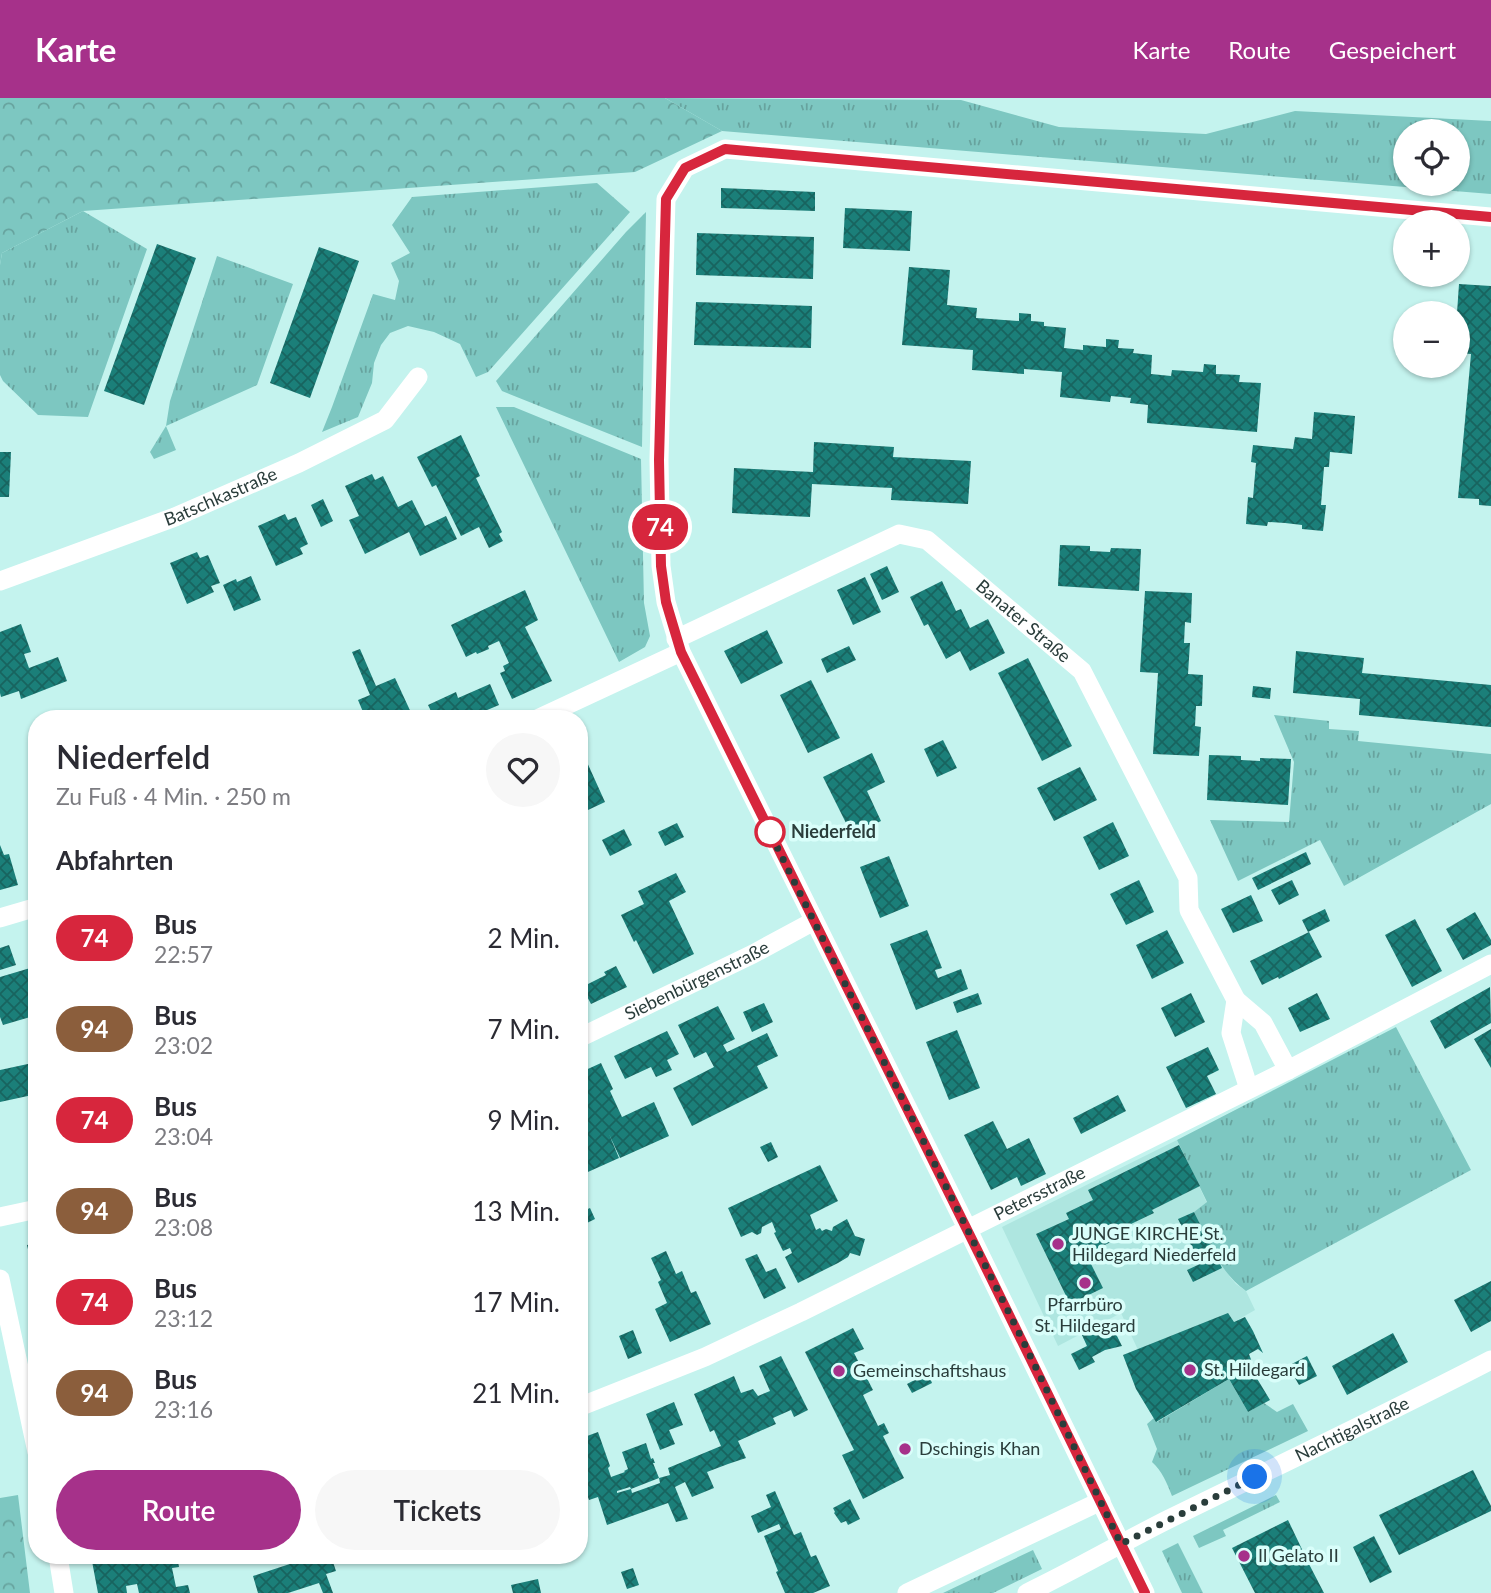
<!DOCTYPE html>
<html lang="de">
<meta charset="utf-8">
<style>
body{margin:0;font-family:Lato,sans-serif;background:#f7f7f7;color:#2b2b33;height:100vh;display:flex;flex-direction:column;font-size:26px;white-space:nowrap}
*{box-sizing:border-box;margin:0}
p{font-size:23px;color:#7c7c81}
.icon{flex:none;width:38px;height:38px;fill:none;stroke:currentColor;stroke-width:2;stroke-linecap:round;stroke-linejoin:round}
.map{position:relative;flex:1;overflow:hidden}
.panel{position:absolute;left:28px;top:612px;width:560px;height:854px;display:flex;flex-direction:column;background:#fff;border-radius:28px;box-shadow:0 2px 5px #0004}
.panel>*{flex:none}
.badge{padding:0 14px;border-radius:23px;font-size:24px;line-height:46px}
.buttons{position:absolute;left:1393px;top:21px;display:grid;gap:14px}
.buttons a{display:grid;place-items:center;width:77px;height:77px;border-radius:50%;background:#fff;box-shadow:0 2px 5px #0004;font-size:35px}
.you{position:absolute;width:35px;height:35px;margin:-18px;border:5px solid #fff;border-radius:50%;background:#1a73e8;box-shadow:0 0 0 10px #1a73e833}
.map>.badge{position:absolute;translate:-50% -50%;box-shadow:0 0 0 4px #fff}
h2{padding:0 28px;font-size:26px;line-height:63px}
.round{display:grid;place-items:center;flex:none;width:74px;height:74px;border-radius:37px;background:#f7f7f7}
.headline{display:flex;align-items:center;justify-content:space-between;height:119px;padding:0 28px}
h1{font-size:33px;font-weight:600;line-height:52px}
.action{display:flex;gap:14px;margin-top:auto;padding:14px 28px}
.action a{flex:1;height:80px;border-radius:42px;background:#a6318a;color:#fff;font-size:28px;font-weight:600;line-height:80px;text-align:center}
.action a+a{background:#f7f7f7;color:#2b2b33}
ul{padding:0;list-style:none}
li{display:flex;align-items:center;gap:21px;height:91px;padding:0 28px}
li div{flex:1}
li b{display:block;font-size:26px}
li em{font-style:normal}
li .badge{min-width:77px;font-weight:700;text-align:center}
header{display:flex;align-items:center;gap:42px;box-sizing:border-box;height:98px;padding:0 35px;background:#a6318a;color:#fff}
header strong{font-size:33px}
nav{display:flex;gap:38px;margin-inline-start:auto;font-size:24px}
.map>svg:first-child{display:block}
.built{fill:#aee6e0}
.grass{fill:url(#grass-tufts);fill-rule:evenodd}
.forest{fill:url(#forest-crowns)}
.building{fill:url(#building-cross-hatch)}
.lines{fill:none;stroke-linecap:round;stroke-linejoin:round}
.street{stroke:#fff;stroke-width:19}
.line-casing{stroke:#fff;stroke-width:16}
.line{stroke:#d7263d;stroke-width:10}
.walk{stroke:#2a3d3b;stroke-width:7;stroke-dasharray:0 12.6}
.stop-dot{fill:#fff;stroke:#d7263d;stroke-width:3.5}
.poi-dot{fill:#a6318a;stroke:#d9fefa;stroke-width:2.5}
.labels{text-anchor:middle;stroke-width:7;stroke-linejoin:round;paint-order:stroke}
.street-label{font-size:18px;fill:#2a3d3b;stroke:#d9fefa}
.stop-label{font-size:18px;font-weight:bold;fill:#2a3d3b;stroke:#d9fefa;text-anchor:start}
.poi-label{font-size:18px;fill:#2a3d3b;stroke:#d9fefa;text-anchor:start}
</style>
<header>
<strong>Karte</strong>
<nav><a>Karte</a><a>Route</a><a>Gespeichert</a></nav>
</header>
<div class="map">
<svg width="1491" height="1495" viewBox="0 0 1491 1495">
<defs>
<pattern id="grass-tufts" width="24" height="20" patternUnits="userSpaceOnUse" patternTransform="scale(1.75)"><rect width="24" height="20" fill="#7dc7c1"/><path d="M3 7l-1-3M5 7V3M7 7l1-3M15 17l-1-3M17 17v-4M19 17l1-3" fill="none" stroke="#67a39e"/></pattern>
<pattern id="forest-crowns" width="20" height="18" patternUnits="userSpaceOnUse" patternTransform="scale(1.75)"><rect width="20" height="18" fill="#7dc7c1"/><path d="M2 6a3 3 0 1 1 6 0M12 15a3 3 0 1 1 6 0" fill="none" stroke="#67a39e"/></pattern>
<pattern id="building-cross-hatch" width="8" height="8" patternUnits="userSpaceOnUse" patternTransform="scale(1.75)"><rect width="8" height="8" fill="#1b7f79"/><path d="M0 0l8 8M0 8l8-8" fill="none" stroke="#18645f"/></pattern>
</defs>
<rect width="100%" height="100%" fill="#c4f3ee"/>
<path class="built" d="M 1177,1042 L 1207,1105 L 1194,1114 L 1230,1179 L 1236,1186 L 1246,1193 L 1255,1212 L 1234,1224 L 1138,1252 L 1121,1215 L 1058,1248 L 1002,1129 Z"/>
<path class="grass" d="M 665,0 L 961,2 L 1059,29 L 1206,36 L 1295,13 L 1491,23 L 1491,96 L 722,33 ZM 1405,33 L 1458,33 L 1458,86 L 1405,86 Z
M 597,85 L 630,114 L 488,274 L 476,279 L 460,246 L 434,234 L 408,228 L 390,235 L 381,247 L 374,265 L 372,285 L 358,319 L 322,334 L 332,309 L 373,196 L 395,202 L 399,183 L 391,165 L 410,155 L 392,127 L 412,99 Z
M 83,113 L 147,151 L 88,319 L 38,317 L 3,283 L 0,277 L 0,167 L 2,155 Z
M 646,114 L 642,349 L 502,293 L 496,283 L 626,134 Z
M 217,158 L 293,186 L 257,287 L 166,328 L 176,352 L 154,361 L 150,354 L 166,328 L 170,303 Z
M 496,309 L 514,309 L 641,361 L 644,505 L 650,538 L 645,549 L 619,564 Z
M 1274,617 L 1329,623 L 1329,631 L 1359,633 L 1358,643 L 1491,656 L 1491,706 L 1344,788 L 1320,742 L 1238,783 L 1210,722 L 1289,724 L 1294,664 Z
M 1396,929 L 1471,1072 L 1246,1193 C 1219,1174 1208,1142 1194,1114 L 1207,1104 L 1177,1042 Z
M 1229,1281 L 1248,1314 L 1264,1305 L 1277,1314 L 1293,1306 L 1308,1333 L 1172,1398 C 1167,1385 1162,1373 1152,1364 L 1157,1351 L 1147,1326 L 1154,1320 L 1157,1324 Z
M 1276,1397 L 1280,1404 L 1223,1432 L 1226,1438 L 1199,1450 L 1193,1438 Z
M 1178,1445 L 1203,1495 L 1182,1495 L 1162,1453 Z
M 1033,1452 L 1042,1471 L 993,1495 L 943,1495 Z"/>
<path class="forest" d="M 0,0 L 665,0 L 722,33 L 635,74 L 83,113 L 2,155 L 0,167 Z
M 18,1397 L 30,1495 L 0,1495 L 0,1400 Z"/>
<path class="building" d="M 721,90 L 815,94 L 815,113 L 721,110 Z
M 845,110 L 912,113 L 910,153 L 843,150 Z
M 697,135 L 814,139 L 813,181 L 696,177 Z
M 157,146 L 196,160 L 144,307 L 104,293 Z
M 319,149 L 359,163 L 310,300 L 270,285 Z
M 909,169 L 950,172 L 947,207 L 977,210 L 976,220 L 1019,223 L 1019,215 L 1031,216 L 1031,223 L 1044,224 L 1044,228 L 1066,230 L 1064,250 L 1083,252 L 1083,247 L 1106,249 L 1106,241 L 1119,242 L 1118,250 L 1134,251 L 1133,255 L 1152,257 L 1151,276 L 1171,278 L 1172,272 L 1203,274 L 1204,266 L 1216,267 L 1216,276 L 1240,277 L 1239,284 L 1261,285 L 1257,334 L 1147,325 L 1148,307 L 1130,305 L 1131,300 L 1111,298 L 1110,304 L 1060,299 L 1062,274 L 1024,271 L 1024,276 L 972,272 L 973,252 L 902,247 Z
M 1459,186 L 1491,188 L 1491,408 L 1479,407 L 1479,401 L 1458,400 L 1471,256 L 1458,255 L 1457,215 Z
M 696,204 L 812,208 L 811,250 L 694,247 Z
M 1314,314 L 1355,318 L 1352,356 L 1330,354 L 1329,369 L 1324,369 L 1321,407 L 1326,407 L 1323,433 L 1302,431 L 1302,427 L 1285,425 L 1268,424 L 1267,428 L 1246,426 L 1248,399 L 1253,400 L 1254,388 L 1256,365 L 1251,364 L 1253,347 L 1293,351 L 1295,339 L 1312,341 Z
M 461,337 L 480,378 L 476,380 L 502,434 L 499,436 L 503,443 L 489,450 L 479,429 L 461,438 L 436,387 L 432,389 L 417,359 Z
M 814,344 L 894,349 L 893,359 L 971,363 L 968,406 L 891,402 L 892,390 L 812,386 L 810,419 L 732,415 L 734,370 L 813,374 Z
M 0,354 L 11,354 L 9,399 L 0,399 Z
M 372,376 L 375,382 L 383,378 L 398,409 L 412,402 L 425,428 L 446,418 L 457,441 L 420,458 L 409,434 L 365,456 L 349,422 L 359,418 L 345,388 Z
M 323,401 L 333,423 L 321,429 L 311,407 Z
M 285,416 L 288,422 L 296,419 L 308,446 L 300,450 L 303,456 L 276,468 L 258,428 Z
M 1060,447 L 1090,448 L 1090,453 L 1110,454 L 1111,450 L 1141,451 L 1139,493 L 1058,488 Z
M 197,454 L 200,460 L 208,457 L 220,485 L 211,488 L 214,494 L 187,506 L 170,465 Z
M 887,468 L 899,494 L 882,502 L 870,476 Z
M 251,478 L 261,502 L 234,513 L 223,487 L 236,481 L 237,484 Z
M 865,479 L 881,514 L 853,527 L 837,492 Z
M 942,483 L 956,513 L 961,511 L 970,530 L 988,521 L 1005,555 L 970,573 L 960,553 L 946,561 L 928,526 L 924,528 L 910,499 Z
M 525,492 L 538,522 L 525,529 L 552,583 L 512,601 L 500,575 L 505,573 L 503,568 L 509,565 L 499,543 L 488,548 L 489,551 L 477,556 L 476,554 L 466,559 L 451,527 Z
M 1145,493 L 1192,495 L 1191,525 L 1185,524 L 1184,545 L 1190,545 L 1188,576 L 1203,577 L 1202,608 L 1196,608 L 1195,628 L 1201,629 L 1199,658 L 1153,656 L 1158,575 L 1140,574 Z
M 21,526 L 31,554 L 24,556 L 29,570 L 58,559 L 67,583 L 21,601 L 19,593 L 1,599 L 0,595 L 0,534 Z
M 767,532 L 783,565 L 741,586 L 724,553 Z
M 849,548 L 856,562 L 827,575 L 821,561 Z
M 360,551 L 376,588 L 395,580 L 414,621 L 366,621 L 358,602 L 370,597 L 352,554 Z
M 1296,553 L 1364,560 L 1362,575 L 1491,587 L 1491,629 L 1359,617 L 1360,601 L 1293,595 Z
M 1028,560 L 1072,648 L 1042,663 L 998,575 Z
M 811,582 L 840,640 L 808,655 L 780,597 Z
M 490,586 L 499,607 L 466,621 L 435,621 L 428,607 L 456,594 L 458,600 Z
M 1253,588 L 1271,590 L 1270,601 L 1252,599 Z
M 579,641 L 588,661 L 586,662 L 605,704 L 588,712 L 585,707 L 579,710 Z
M 943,642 L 957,670 L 937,679 L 924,651 Z
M 872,655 L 885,684 L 867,693 L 881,723 L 852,737 L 823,679 Z
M 1209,657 L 1241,658 L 1241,662 L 1260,663 L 1260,660 L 1291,661 L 1288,707 L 1207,702 Z
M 1080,669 L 1097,702 L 1054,723 L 1037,690 Z
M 1113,724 L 1129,758 L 1099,772 L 1083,739 Z
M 677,725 L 684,739 L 665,748 L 658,734 Z
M 624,731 L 632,747 L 610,758 L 602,742 Z
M 0,747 L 4,757 L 9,756 L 18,787 L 0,792 Z
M 1306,754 L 1311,766 L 1258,792 L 1252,780 Z
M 889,758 L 909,808 L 880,820 L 860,769 Z
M 676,775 L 686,794 L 669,803 L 694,856 L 653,876 L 636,842 L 634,844 L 621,817 L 644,806 L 638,793 Z
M 1139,782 L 1154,814 L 1126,827 L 1110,796 Z
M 1292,782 L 1299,797 L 1279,807 L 1271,792 Z
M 1251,797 L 1263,823 L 1233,835 L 1221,811 Z
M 1325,811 L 1330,823 L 1308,834 L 1302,822 Z
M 1475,814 L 1491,842 L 1491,847 L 1463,862 L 1446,831 Z
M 1415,821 L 1442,873 L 1412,889 L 1385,837 Z
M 927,832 L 942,870 L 935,872 L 938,880 L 961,871 L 968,891 L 916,912 L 890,846 Z
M 1167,832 L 1184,865 L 1152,881 L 1136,847 Z
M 1309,834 L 1322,859 L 1279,881 L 1278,879 L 1262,887 L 1250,863 Z
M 9,847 L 16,867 L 0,872 L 0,850 Z
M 37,868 L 37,917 L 3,927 L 0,919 L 0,879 Z
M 616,868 L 627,889 L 591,906 L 582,889 L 606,877 L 604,874 Z
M 1490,889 L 1491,925 L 1445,951 L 1430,923 Z
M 978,895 L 982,906 L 957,915 L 953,904 Z
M 1191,895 L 1205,924 L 1175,939 L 1161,910 Z
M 1317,895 L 1330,921 L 1300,934 L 1288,910 Z
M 764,905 L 773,924 L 752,934 L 743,914 Z
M 718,908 L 735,941 L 723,947 L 727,954 L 767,935 L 778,958 L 757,968 L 768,990 L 692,1028 L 673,990 L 714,969 L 706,954 L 694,960 L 678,927 Z
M 1491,931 L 1491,970 L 1474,941 Z
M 957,932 L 980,990 L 949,1002 L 926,944 Z
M 667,933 L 679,956 L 667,962 L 672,972 L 656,979 L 651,969 L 625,981 L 614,958 Z
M 1208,949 L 1219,972 L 1207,978 L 1216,996 L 1186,1010 L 1166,969 Z
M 37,964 L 37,996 L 0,1004 L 0,972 Z
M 601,965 L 613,991 L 610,993 L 622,1019 L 654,1004 L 669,1038 L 620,1060 L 609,1036 L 619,1060 L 579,1078 L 579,1047 L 588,1043 L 579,1025 L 579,975 Z
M 1118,997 L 1126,1013 L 1081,1036 L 1073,1020 Z
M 993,1023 L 1007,1051 L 1029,1040 L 1046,1076 L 1021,1088 L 1017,1079 L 991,1092 L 964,1037 Z
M 771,1044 L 778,1059 L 768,1064 L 760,1049 Z
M 1179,1047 L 1200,1088 L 1152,1112 L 1154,1115 L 1110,1136 L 1113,1143 L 1086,1156 L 1103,1190 L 1070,1206 L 1036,1136 L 1069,1121 L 1066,1115 L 1093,1102 L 1088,1092 Z
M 820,1067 L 838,1103 L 810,1117 L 816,1132 L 820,1130 L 822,1133 L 826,1131 L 832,1133 L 833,1129 L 847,1121 L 855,1138 L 865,1141 L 860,1158 L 850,1155 L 848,1159 L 838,1165 L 798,1185 L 785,1159 L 792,1155 L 790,1150 L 783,1153 L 774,1135 L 776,1134 L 772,1124 L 762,1129 L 761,1135 L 757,1137 L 752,1134 L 741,1139 L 728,1110 Z
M 590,1110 L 595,1121 L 579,1129 L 579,1115 Z
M 1194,1114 L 1222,1170 L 1193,1184 L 1187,1172 L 1200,1166 L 1178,1121 Z
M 37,1145 L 37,1173 L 33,1173 L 27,1147 Z
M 666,1153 L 676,1176 L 682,1173 L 691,1195 L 696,1193 L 711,1226 L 670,1244 L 655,1211 L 667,1205 L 658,1184 L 661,1182 L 651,1160 Z
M 757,1156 L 766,1174 L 776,1170 L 786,1190 L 764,1201 L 745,1161 Z
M 1491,1183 L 1491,1223 L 1471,1234 L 1454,1202 Z
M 1228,1215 L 1234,1224 L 1245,1219 L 1253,1233 L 1263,1255 L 1258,1251 L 1249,1256 L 1253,1267 L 1250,1269 L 1270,1302 L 1248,1314 L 1229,1281 L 1156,1324 L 1136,1291 L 1123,1257 Z
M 1102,1224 L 1108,1237 L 1115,1234 L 1122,1248 L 1105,1252 L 1092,1259 L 1095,1264 L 1079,1272 L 1071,1256 L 1087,1248 L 1081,1235 Z
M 853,1230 L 864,1251 L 854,1255 L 873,1292 L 863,1297 L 878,1328 L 884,1325 L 889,1335 L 883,1338 L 904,1380 L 863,1401 L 842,1357 L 854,1352 L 805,1254 Z
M 633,1232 L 642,1255 L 628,1261 L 619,1238 Z
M 1393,1235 L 1408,1264 L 1347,1297 L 1332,1268 Z
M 781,1258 L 808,1312 L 794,1319 L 791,1312 L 773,1320 L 776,1326 L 738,1343 L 746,1360 L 728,1366 L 707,1374 L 714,1390 L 692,1399 L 685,1384 L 675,1389 L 688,1421 L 676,1424 L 668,1405 L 607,1427 L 598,1399 L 589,1402 L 582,1382 L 579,1383 L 579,1341 L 598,1334 L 610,1368 L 608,1370 L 611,1379 L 625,1374 L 624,1373 L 628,1371 L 622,1354 L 646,1345 L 651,1361 L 653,1360 L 655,1365 L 653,1365 L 659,1380 L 631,1391 L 630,1389 L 617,1393 L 617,1395 L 631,1391 L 632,1395 L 660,1385 L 659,1380 L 670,1377 L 668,1370 L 721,1348 L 714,1332 L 710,1334 L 694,1296 L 734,1278 L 741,1295 L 753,1291 L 758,1298 L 770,1293 L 759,1268 Z
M 1307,1258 L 1317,1278 L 1299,1287 L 1288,1268 Z
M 928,1275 L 932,1285 L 912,1295 L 907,1286 Z
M 674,1304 L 683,1327 L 669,1332 L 675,1346 L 660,1352 L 646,1316 Z
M 1473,1372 L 1491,1408 L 1491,1413 L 1399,1457 L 1379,1417 Z
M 775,1393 L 794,1437 L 801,1434 L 811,1459 L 816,1457 L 830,1488 L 813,1495 L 785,1495 L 776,1474 L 778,1473 L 764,1438 L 781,1431 L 779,1426 L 758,1435 L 751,1418 L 771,1409 L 766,1397 Z
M 850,1401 L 860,1421 L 848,1427 L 846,1423 L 841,1425 L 834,1415 L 835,1414 L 833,1410 Z
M 1288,1422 L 1310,1468 L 1324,1495 L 1255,1495 L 1232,1450 Z
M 1374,1438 L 1392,1474 L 1370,1485 L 1353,1449 Z
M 91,1458 L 177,1458 L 179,1469 L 172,1470 L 176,1489 L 188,1487 L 190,1495 L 139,1495 L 137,1486 L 126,1488 L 127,1495 L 98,1495 Z
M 301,1458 L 331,1458 L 336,1473 L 326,1476 L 333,1495 L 323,1495 L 319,1485 L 288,1495 L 258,1495 L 253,1478 L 302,1462 Z
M 633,1470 L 639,1487 L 627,1491 L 621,1474 Z
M 538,1481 L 541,1495 L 513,1495 L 511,1487 Z"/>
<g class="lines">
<g class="street">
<path id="s1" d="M 0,483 L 175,419 L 299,365 L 385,322 L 418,279"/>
<path id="s2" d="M 676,541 L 899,436 L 927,442 L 1082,573 L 1188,780 L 1189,812 L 1236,902 L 1231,935 L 1249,991"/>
<path d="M 537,621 L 681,554"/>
<path d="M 0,820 L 37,809"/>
<path d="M 1236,902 L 1263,925 L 1288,972"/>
<path id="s3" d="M 579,940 L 753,856 L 814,823"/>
<path d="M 0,1119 L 37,1111"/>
<path d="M 0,1181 L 37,1354"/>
<path id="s4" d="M 579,1309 L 705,1259 L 801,1214 L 1288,972 L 1491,866"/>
<path d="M 58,1458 L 64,1495"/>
<path d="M 907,1495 L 1101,1403"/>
<path id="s5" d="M 1027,1495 C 1075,1472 1121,1445 1169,1421 C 1277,1368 1385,1317 1491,1262"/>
<path d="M 1145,1495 L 968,1132 L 681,554 L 666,504 L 661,468 L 659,362 L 666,101 L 685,70 L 725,51 L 1491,119"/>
</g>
</g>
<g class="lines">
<defs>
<path id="line" d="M 1145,1495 L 990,1178 L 681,554 L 666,504 L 661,468 L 659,362 L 666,101 L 685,70 L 725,51 L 1491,119"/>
</defs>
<use href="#line" class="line-casing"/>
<use href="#line" class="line"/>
<path class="walk" d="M 770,734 L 768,731 L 1025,1247 L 1121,1446 L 1255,1379"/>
</g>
<circle class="stop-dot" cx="770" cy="734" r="14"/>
<g class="poi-dot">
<circle cx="1058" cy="1146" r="7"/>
<circle cx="1085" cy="1185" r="7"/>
<circle cx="1190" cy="1272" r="7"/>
<circle cx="839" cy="1273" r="7"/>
<circle cx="905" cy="1351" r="7"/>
<circle cx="1244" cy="1458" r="7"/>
</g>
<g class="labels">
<g class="street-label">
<text dy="6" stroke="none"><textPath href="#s1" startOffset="236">Batschkastraße</textPath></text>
<text dy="6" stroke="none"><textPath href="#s2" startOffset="401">Banater Straße</textPath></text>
<text dy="6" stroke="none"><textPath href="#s3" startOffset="131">Siebenbürgenstraße</textPath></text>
<text dy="6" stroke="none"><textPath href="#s4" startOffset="508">Petersstraße</textPath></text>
<text dy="6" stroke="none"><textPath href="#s5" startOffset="364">Nachtigalstraße</textPath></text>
</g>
<g class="stop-label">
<text x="791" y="740">Niederfeld</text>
</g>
<g class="poi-label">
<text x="1072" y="1142">JUNGE KIRCHE St.<tspan x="1072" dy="21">Hildegard Niederfeld</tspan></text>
<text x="1085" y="1213" text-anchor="middle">Pfarrbüro<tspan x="1085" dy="21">St. Hildegard</tspan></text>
<text x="1204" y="1278">St. Hildegard</text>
<text x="853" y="1279">Gemeinschaftshaus</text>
<text x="919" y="1357">Dschingis Khan</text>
<text x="1258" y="1464">Il Gelato II</text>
</g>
</g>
</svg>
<div class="buttons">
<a><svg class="icon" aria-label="locate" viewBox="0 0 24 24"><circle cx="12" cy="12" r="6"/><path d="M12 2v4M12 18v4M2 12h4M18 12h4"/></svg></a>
<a>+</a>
<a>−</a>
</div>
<div class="you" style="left:1255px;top:1379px"></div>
<b class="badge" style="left:660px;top:429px;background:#d7263d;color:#fff">74</b>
<section class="panel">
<div class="headline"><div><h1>Niederfeld</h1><p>Zu Fuß · 4 Min. · 250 m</p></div><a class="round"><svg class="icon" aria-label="heart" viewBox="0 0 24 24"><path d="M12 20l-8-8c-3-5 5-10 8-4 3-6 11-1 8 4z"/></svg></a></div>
<h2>Abfahrten</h2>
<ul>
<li><span class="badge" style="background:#d7263d;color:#fff">74</span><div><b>Bus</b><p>22:57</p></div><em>2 Min.</em></li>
<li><span class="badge" style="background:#8b5e3c;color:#fff">94</span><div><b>Bus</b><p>23:02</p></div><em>7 Min.</em></li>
<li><span class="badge" style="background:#d7263d;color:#fff">74</span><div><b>Bus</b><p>23:04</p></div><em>9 Min.</em></li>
<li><span class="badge" style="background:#8b5e3c;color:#fff">94</span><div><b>Bus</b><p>23:08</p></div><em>13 Min.</em></li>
<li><span class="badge" style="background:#d7263d;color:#fff">74</span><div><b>Bus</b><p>23:12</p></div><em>17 Min.</em></li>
<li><span class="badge" style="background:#8b5e3c;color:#fff">94</span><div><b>Bus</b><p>23:16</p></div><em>21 Min.</em></li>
</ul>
<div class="action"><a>Route</a><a>Tickets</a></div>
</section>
</div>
